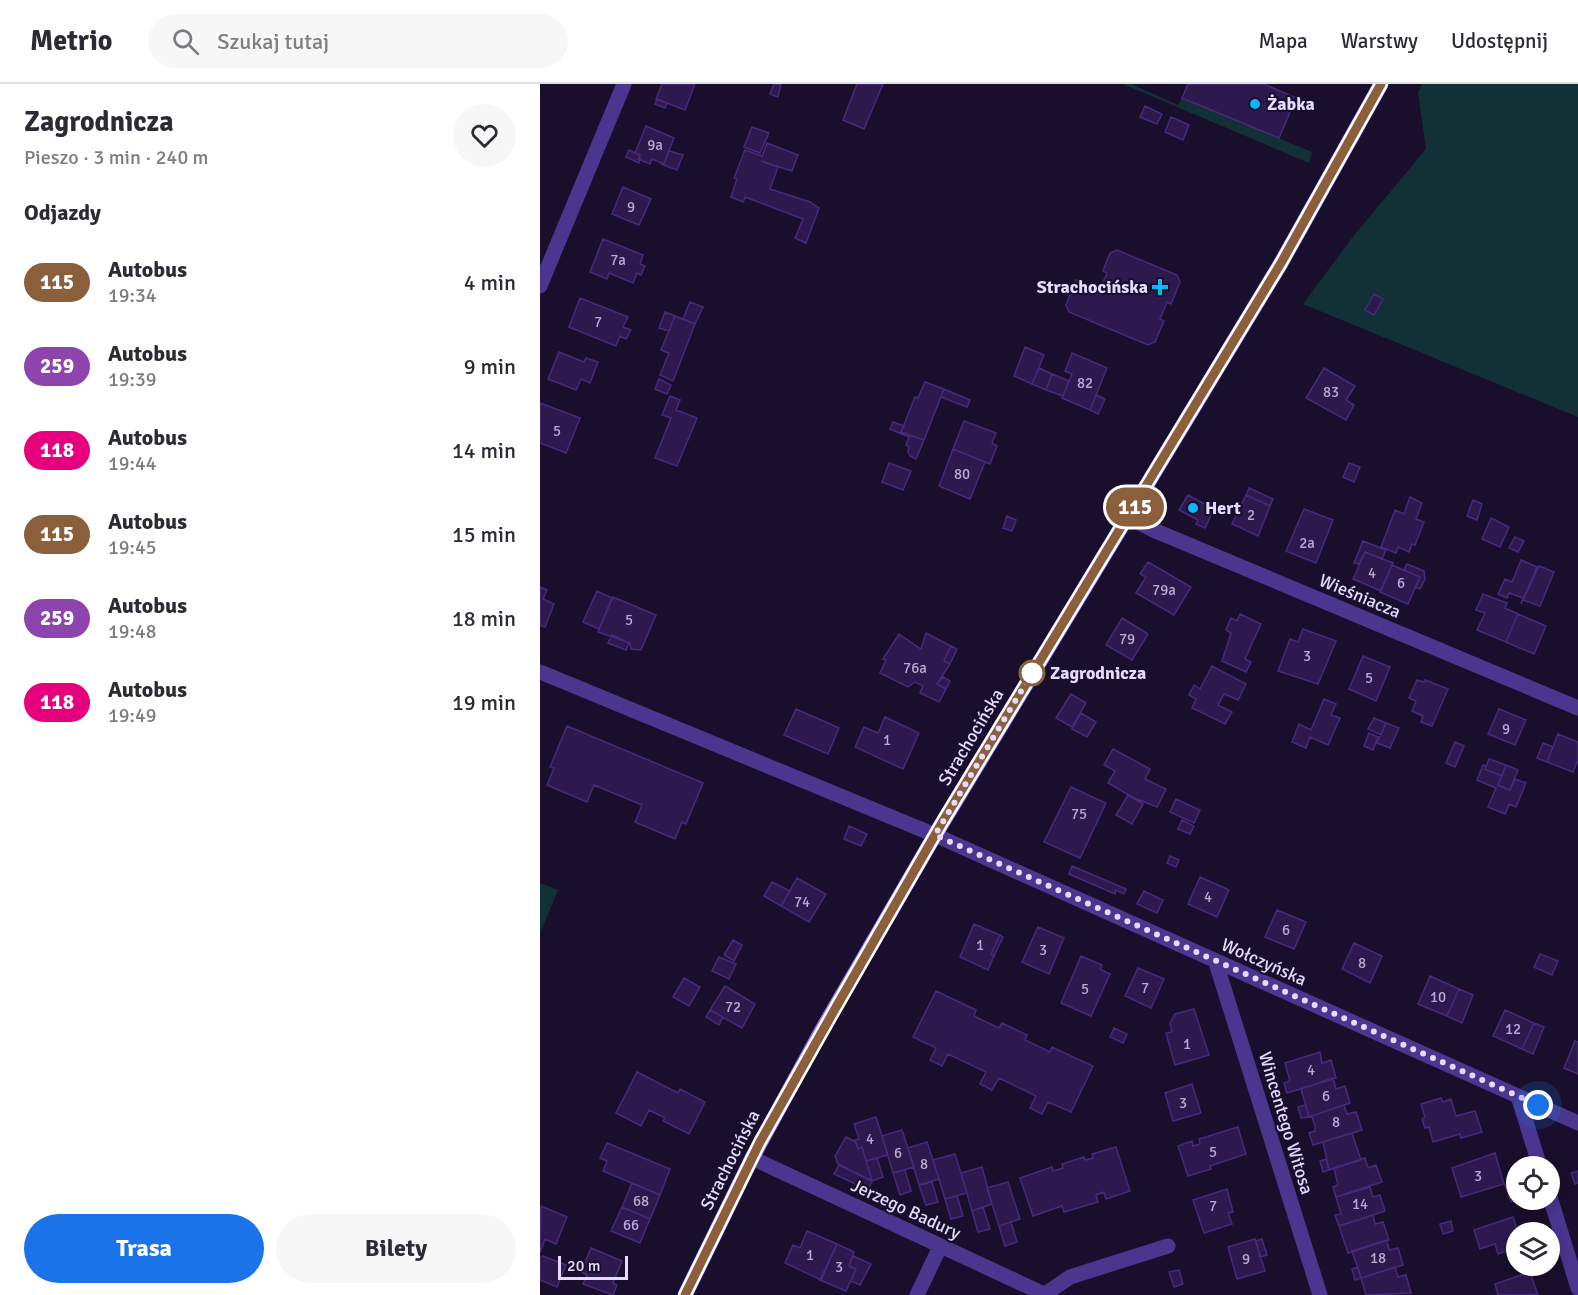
<!DOCTYPE html>
<html lang="pl">
<meta charset="utf-8">
<style>
body{margin:0;font-family:Signika,sans-serif;background:#f7f7f7;color:#2b2b33;height:100vh;display:flex;flex-direction:column;font-size:22px;white-space:nowrap}
*{box-sizing:border-box;margin:0}
p{font-size:20px;color:#7c7c81}
.icon{flex:none;width:33px;height:33px;fill:none;stroke:currentColor;stroke-width:2;stroke-linecap:round;stroke-linejoin:round}
.map{position:relative;flex:1;overflow:hidden}
.sheet{display:flex;flex-direction:column;background:#fff;width:540px}
.sheet>*{flex:none}
.badge{padding:0 12px;border-radius:20px;font-size:21px;line-height:39px}
.fabs{position:absolute;left:966px;top:1072px;display:grid;gap:12px}
.fabs a{display:grid;place-items:center;width:54px;height:54px;border-radius:50%;background:#fff;box-shadow:0 3px 15px #0003;font-size:30px}
.scale{position:absolute;left:18px;bottom:15px;width:70px;box-sizing:border-box;padding-left:6px;border:3px solid #e5daff;border-top:0;font-size:16px;line-height:21px;white-space:nowrap;color:#e5daff;-webkit-text-stroke:4px #190f2c;paint-order:stroke}
.you{position:absolute;width:30px;height:30px;margin:-15px;border:4px solid #fff;border-radius:50%;background:#1a73e8;box-shadow:0 0 0 9px #1a73e833}
.map>.badge{position:absolute;translate:-50% -50%;box-shadow:0 0 0 3px #fff}
h2{padding:0 24px;font-size:22px;line-height:54px}
.round{display:grid;place-items:center;flex:none;width:63px;height:63px;border-radius:32px;background:#f7f7f7}
.head{display:flex;align-items:center;justify-content:space-between;height:102px;padding:0 24px}
h1{font-size:28px;font-weight:700;line-height:45px}
.action{display:flex;gap:12px;margin-top:auto;padding:12px 24px}
.action a{flex:1;height:69px;border-radius:36px;background:#1a73e8;color:#fff;font-size:24px;font-weight:700;line-height:69px;text-align:center}
.action a+a{background:#f7f7f7;color:#2b2b33}
ul{padding:0;list-style:none}
li{display:flex;align-items:center;gap:18px;height:84px;padding:0 24px}
li div{flex:1}
li b{display:block;font-size:22px}
li em{font-style:normal}
li .badge{min-width:66px;font-weight:700;text-align:center}
header{display:flex;align-items:center;gap:36px;box-sizing:border-box;height:84px;padding:0 30px;background:#fff;border-bottom:2px solid #e1e1e2}
header strong{font-size:28px}
nav{display:flex;gap:33px;margin-inline-start:auto;font-size:21px}
.search{width:420px;height:54px;background:#f7f7f7;display:flex;align-items:center;gap:15px;box-sizing:border-box;padding:0 21px;border-radius:33px;color:#7c7c81;font-size:22px}
main{display:flex;flex:1;min-height:0}
.map>svg:first-child{display:block}
.green{fill:#113137}
.building{fill:#2e194f;stroke:#4a297d;stroke-width:1.5}
.lines{fill:none;stroke-linecap:round;stroke-linejoin:round}
.minor{stroke:#4a368f;stroke-width:15}
.secondary{stroke:#8f71ff;stroke-width:15}
.line-casing{stroke:#fff;stroke-width:14}
.line{stroke:#8b5e3c;stroke-width:9}
.walk{stroke:#e5daff;stroke-width:6;stroke-dasharray:0 10.8}
.poi-dot{fill:#06b7ff;stroke:#190f2c;stroke-width:2}
.stop-dot{fill:#fff;stroke:#8b5e3c;stroke-width:3}
.labels{text-anchor:middle;stroke-width:4.5;stroke-linejoin:round;paint-order:stroke}
.number-label{font-size:15px;fill:#b7aad3}
.poi-label{font-size:18px;font-weight:bold;fill:#e5daff;stroke:#190f2c;text-anchor:start}
.street-label{font-size:18px;fill:#e5daff;stroke:#190f2c}
.stop-label{font-size:18px;font-weight:bold;fill:#e5daff;stroke:#190f2c;text-anchor:start}
</style>
<header>
<strong>Metrio</strong>
<div class="search"><svg class="icon" aria-label="search" viewBox="0 0 24 24"><circle cx="10" cy="10" r="6"/><path d="M15 15l6 6"/></svg>Szukaj tutaj</div>
<nav><a>Mapa</a><a>Warstwy</a><a>Udostępnij</a></nav>
</header>
<main>
<section class="sheet">
<div class="head"><div><h1>Zagrodnicza</h1><p>Pieszo · 3 min · 240 m</p></div><a class="round"><svg class="icon" aria-label="heart" viewBox="0 0 24 24"><path d="M12 20l-8-8c-3-5 5-10 8-4 3-6 11-1 8 4z"/></svg></a></div>
<h2>Odjazdy</h2>
<ul>
<li><span class="badge" style="background:#8b5e3c;color:#fff">115</span><div><b>Autobus</b><p>19:34</p></div><em>4 min</em></li>
<li><span class="badge" style="background:#8e44ad;color:#fff">259</span><div><b>Autobus</b><p>19:39</p></div><em>9 min</em></li>
<li><span class="badge" style="background:#e6007e;color:#fff">118</span><div><b>Autobus</b><p>19:44</p></div><em>14 min</em></li>
<li><span class="badge" style="background:#8b5e3c;color:#fff">115</span><div><b>Autobus</b><p>19:45</p></div><em>15 min</em></li>
<li><span class="badge" style="background:#8e44ad;color:#fff">259</span><div><b>Autobus</b><p>19:48</p></div><em>18 min</em></li>
<li><span class="badge" style="background:#e6007e;color:#fff">118</span><div><b>Autobus</b><p>19:49</p></div><em>19 min</em></li>
</ul>
<div class="action"><a>Trasa</a><a>Bilety</a></div>
</section>
<div class="map">
<svg width="1038" height="1211" viewBox="0 0 1038 1211">
<rect width="100%" height="100%" fill="#190f2c"/>
<path class="green" d="M 583,0 L 591,0 L 638,21 L 642,14 L 772,68 L 769,79 Z
M 882,0 L 1038,0 L 1038,333 L 763,220 L 812,154 L 886,65 L 878,8 Z
M 0,799 L 18,806 L 0,849 Z"/>
<path class="building" d="M 122,0 L 155,0 L 145,26 L 116,15 Z
M 234,0 L 241,0 L 238,13 L 230,10 Z
M 317,0 L 343,0 L 324,45 L 303,36 Z
M 648,0 L 724,0 L 756,14 L 739,54 L 642,14 Z
M 117,15 L 127,19 L 125,24 L 115,20 Z
M 605,22 L 622,30 L 617,40 L 600,33 Z
M 631,33 L 649,41 L 643,56 L 625,48 Z
M 106,42 L 134,54 L 124,80 L 112,75 L 110,80 L 98,75 L 100,71 L 95,69 Z
M 212,43 L 229,49 L 220,69 L 204,63 Z
M 227,59 L 258,71 L 252,87 L 221,77 L 238,83 L 230,105 L 270,118 L 279,124 L 266,159 L 255,154 L 263,135 L 205,113 L 203,118 L 191,113 L 197,95 L 194,94 L 205,66 L 222,72 Z
M 89,66 L 100,71 L 99,79 L 86,73 Z
M 129,67 L 143,71 L 137,86 L 121,80 L 124,80 Z
M 83,103 L 111,115 L 99,141 L 72,130 Z
M 63,155 L 103,171 L 100,180 L 105,182 L 101,191 L 97,189 L 93,199 L 69,189 L 67,195 L 50,188 Z
M 577,166 L 637,191 L 640,198 L 631,220 L 627,218 L 620,235 L 624,237 L 615,258 L 608,261 L 529,228 L 526,221 L 536,196 L 560,205 L 567,189 L 563,187 L 570,169 Z
M 834,210 L 843,215 L 834,231 L 825,226 Z
M 40,214 L 88,233 L 83,243 L 91,246 L 86,255 L 80,252 L 76,262 L 29,243 Z
M 150,218 L 163,223 L 155,240 L 143,235 Z
M 125,228 L 135,232 L 129,247 L 119,244 Z
M 135,232 L 155,240 L 133,297 L 120,291 L 129,269 L 121,266 Z
M 485,263 L 504,271 L 492,300 L 474,292 Z
M 19,268 L 44,278 L 46,274 L 58,278 L 50,299 L 41,295 L 36,306 L 8,295 Z
M 532,269 L 567,284 L 550,326 L 522,314 L 532,290 L 525,287 Z
M 499,284 L 512,290 L 506,306 L 492,300 Z
M 784,284 L 815,302 L 806,316 L 814,321 L 806,336 L 766,314 Z
M 512,290 L 529,297 L 523,312 L 506,306 Z
M 119,295 L 131,301 L 127,310 L 115,305 Z
M 385,298 L 404,305 L 384,356 L 361,348 L 375,313 L 378,314 Z
M 404,305 L 430,316 L 427,323 L 401,313 Z
M 556,311 L 565,315 L 558,330 L 550,326 Z
M 130,312 L 140,316 L 136,326 L 157,334 L 137,382 L 115,374 L 131,334 L 122,331 Z
M 0,319 L 40,334 L 26,369 L 0,359 Z
M 424,337 L 456,349 L 452,359 L 457,362 L 450,380 L 413,365 Z
M 353,338 L 364,342 L 361,348 L 384,356 L 376,375 L 370,372 L 368,368 L 369,363 L 366,361 L 369,353 L 350,345 Z
M 413,365 L 445,378 L 430,415 L 399,402 Z
M 349,379 L 371,387 L 363,406 L 342,398 Z
M 809,379 L 820,383 L 814,398 L 803,393 Z
M 709,404 L 733,415 L 730,422 L 706,411 Z
M 648,411 L 674,425 L 665,444 L 656,440 L 658,436 L 639,426 Z
M 706,411 L 730,422 L 718,452 L 692,440 Z
M 870,413 L 882,419 L 876,435 L 884,438 L 875,461 L 872,460 L 869,468 L 858,463 L 856,469 L 841,463 L 855,426 L 864,430 Z
M 933,416 L 942,420 L 937,436 L 927,432 Z
M 764,425 L 793,436 L 776,479 L 746,467 Z
M 467,432 L 476,436 L 472,447 L 463,444 Z
M 951,434 L 969,443 L 960,463 L 942,455 Z
M 975,453 L 984,457 L 978,468 L 969,464 Z
M 823,457 L 846,466 L 842,475 L 825,468 L 819,480 L 814,479 Z
M 825,468 L 853,479 L 841,507 L 813,495 Z
M 981,476 L 997,483 L 981,520 L 983,514 L 969,509 L 967,514 L 958,510 L 965,495 L 972,498 Z
M 608,478 L 651,503 L 634,531 L 596,509 L 606,493 L 600,490 Z
M 867,480 L 884,487 L 885,495 L 880,505 L 875,503 L 880,493 L 864,486 Z
M 852,481 L 880,493 L 868,520 L 840,508 Z
M 999,482 L 1014,488 L 1000,522 L 983,516 Z
M 0,503 L 7,506 L 3,515 L 14,520 L 5,543 L 0,541 Z
M 57,507 L 72,514 L 59,545 L 43,538 Z
M 943,510 L 967,519 L 965,524 L 978,530 L 966,558 L 937,546 L 945,529 L 936,526 Z
M 73,513 L 116,531 L 101,566 L 91,565 L 90,559 L 58,548 Z
M 700,530 L 721,540 L 705,575 L 711,578 L 706,588 L 682,577 L 691,549 L 686,546 L 691,534 L 697,537 Z
M 978,530 L 1006,542 L 994,570 L 966,558 Z
M 582,534 L 608,550 L 592,576 L 566,561 Z
M 763,545 L 796,557 L 778,600 L 738,587 L 750,555 L 758,558 Z
M 386,549 L 411,562 L 404,577 L 410,580 L 397,600 L 406,605 L 399,618 L 380,609 L 383,602 L 375,598 L 368,603 L 340,589 L 346,576 L 343,575 L 359,550 L 381,565 Z
M 72,551 L 89,559 L 86,566 L 68,559 Z
M 411,562 L 417,565 L 410,580 L 404,577 Z
M 823,572 L 850,583 L 836,617 L 809,605 Z
M 672,582 L 706,600 L 698,616 L 684,610 L 678,621 L 692,628 L 685,640 L 652,624 L 656,615 L 649,611 L 654,601 L 660,605 Z
M 403,593 L 410,597 L 406,605 L 397,600 Z
M 877,596 L 884,598 L 885,596 L 908,605 L 892,642 L 881,638 L 883,632 L 872,627 L 876,617 L 869,614 Z
M 531,610 L 546,619 L 532,643 L 516,634 Z
M 784,615 L 796,620 L 791,631 L 800,634 L 788,661 L 770,653 L 766,664 L 752,658 L 759,640 L 771,646 Z
M 256,625 L 299,644 L 288,670 L 244,651 Z
M 959,625 L 986,636 L 975,661 L 948,650 Z
M 541,629 L 556,638 L 547,653 L 532,645 Z
M 345,633 L 379,649 L 363,685 L 315,663 L 324,643 L 338,649 Z
M 834,634 L 846,639 L 841,651 L 828,645 Z
M 846,639 L 859,644 L 850,664 L 837,659 Z
M 27,642 L 163,699 L 146,740 L 142,738 L 135,755 L 95,738 L 102,721 L 54,701 L 47,718 L 7,701 L 14,684 L 10,683 Z
M 829,649 L 838,653 L 833,666 L 824,662 Z
M 1018,650 L 1038,658 L 1038,676 L 1033,688 L 1007,678 Z
M 915,658 L 924,662 L 915,683 L 906,679 Z
M 1003,659 L 1013,663 L 1007,678 L 997,674 Z
M 573,665 L 610,685 L 605,695 L 626,705 L 617,723 L 594,714 L 568,699 L 575,687 L 564,681 Z
M 949,675 L 966,681 L 962,692 L 945,685 Z
M 943,681 L 946,682 L 945,685 L 962,692 L 958,701 L 970,706 L 975,695 L 986,699 L 976,723 L 969,720 L 965,730 L 948,723 L 956,704 L 937,696 Z
M 966,681 L 978,686 L 970,706 L 958,701 Z
M 531,703 L 566,719 L 540,774 L 504,758 Z
M 588,711 L 603,720 L 592,740 L 576,731 Z
M 636,715 L 660,726 L 654,739 L 630,728 Z
M 642,736 L 654,742 L 650,750 L 638,745 Z
M 309,742 L 327,750 L 321,762 L 304,755 Z
M 630,772 L 639,776 L 636,783 L 627,779 Z
M 532,782 L 586,805 L 584,810 L 576,806 L 575,810 L 529,790 Z
M 660,793 L 689,806 L 677,833 L 648,820 Z
M 257,794 L 286,810 L 269,838 L 241,822 Z
M 232,798 L 250,807 L 241,822 L 224,812 Z
M 604,807 L 623,816 L 617,829 L 597,820 Z
M 737,826 L 766,838 L 754,865 L 725,853 Z
M 434,840 L 460,851 L 451,870 L 454,872 L 448,886 L 420,873 Z
M 498,843 L 524,854 L 509,890 L 482,878 Z
M 460,851 L 463,853 L 454,872 L 451,870 Z
M 193,856 L 202,861 L 194,877 L 184,871 Z
M 814,859 L 842,872 L 830,899 L 802,885 Z
M 1000,870 L 1018,877 L 1012,891 L 994,883 Z
M 541,872 L 562,881 L 560,885 L 570,890 L 551,932 L 521,919 Z
M 179,873 L 196,880 L 189,895 L 172,887 Z
M 598,884 L 624,895 L 611,924 L 585,912 Z
M 890,892 L 919,905 L 907,932 L 878,920 Z
M 144,894 L 160,903 L 149,922 L 133,913 Z
M 185,902 L 215,920 L 202,944 L 170,926 Z
M 919,905 L 933,911 L 922,939 L 907,932 Z
M 396,907 L 436,926 L 434,932 L 459,944 L 462,939 L 487,951 L 485,956 L 510,968 L 512,963 L 553,982 L 531,1028 L 508,1018 L 502,1030 L 490,1024 L 496,1012 L 459,994 L 452,1006 L 440,1000 L 446,988 L 408,970 L 402,982 L 390,976 L 396,964 L 373,953 Z
M 654,925 L 669,971 L 635,981 L 626,949 L 632,948 L 630,939 L 635,930 Z
M 170,926 L 183,933 L 179,941 L 166,933 Z
M 965,926 L 994,939 L 982,965 L 953,952 Z
M 994,939 L 1004,943 L 993,970 L 982,965 Z
M 574,944 L 587,950 L 583,959 L 570,953 Z
M 1035,957 L 1038,958 L 1038,990 L 1024,984 Z
M 780,968 L 782,979 L 791,976 L 796,994 L 747,1009 L 744,999 L 750,997 L 745,979 Z
M 97,988 L 138,1009 L 140,1005 L 165,1018 L 149,1050 L 123,1037 L 125,1034 L 109,1026 L 101,1042 L 76,1029 Z
M 793,994 L 796,1005 L 805,1002 L 810,1019 L 769,1033 L 761,1005 Z
M 652,1000 L 661,1029 L 633,1037 L 625,1009 Z
M 901,1014 L 903,1018 L 911,1015 L 916,1032 L 935,1027 L 942,1048 L 921,1054 L 920,1050 L 893,1058 L 889,1043 L 885,1044 L 882,1035 L 885,1033 L 881,1020 Z
M 766,1021 L 769,1033 L 761,1034 L 758,1023 Z
M 804,1021 L 807,1030 L 816,1028 L 822,1046 L 773,1061 L 769,1049 L 775,1047 L 775,1042 L 772,1033 L 769,1033 Z
M 336,1033 L 348,1071 L 326,1077 L 322,1063 L 318,1065 L 315,1056 L 319,1055 L 314,1040 Z
M 698,1043 L 706,1070 L 670,1082 L 671,1085 L 648,1092 L 638,1062 L 652,1057 L 653,1062 L 660,1060 L 659,1055 Z
M 362,1046 L 374,1083 L 353,1089 L 342,1052 Z
M 812,1049 L 821,1076 L 789,1086 L 783,1058 Z
M 306,1053 L 316,1058 L 318,1065 L 322,1063 L 332,1097 L 298,1080 L 295,1072 Z
M 387,1058 L 399,1095 L 379,1101 L 368,1064 Z
M 67,1059 L 130,1085 L 120,1111 L 63,1087 L 67,1077 L 60,1074 Z
M 576,1063 L 590,1107 L 566,1115 L 564,1108 L 556,1111 L 558,1118 L 524,1128 L 522,1122 L 493,1132 L 480,1094 L 512,1083 L 513,1087 L 523,1084 L 522,1080 L 544,1073 L 545,1076 L 553,1074 L 552,1070 Z
M 955,1069 L 964,1100 L 921,1113 L 912,1084 Z
M 415,1070 L 427,1109 L 405,1115 L 393,1076 Z
M 337,1074 L 343,1093 L 332,1097 L 326,1077 Z
M 825,1074 L 828,1084 L 836,1081 L 842,1098 L 796,1113 L 793,1103 L 798,1101 L 794,1084 Z
M 786,1075 L 789,1086 L 783,1088 L 780,1077 Z
M 299,1081 L 332,1097 L 328,1106 L 294,1090 Z
M 442,1083 L 452,1120 L 432,1127 L 421,1089 Z
M 365,1086 L 371,1107 L 360,1111 L 353,1089 Z
M 1038,1087 L 1038,1099 L 1035,1100 L 1031,1089 Z
M 976,1097 L 976,1116 L 971,1118 L 965,1101 Z
M 392,1098 L 398,1118 L 386,1121 L 379,1101 Z
M 468,1098 L 480,1135 L 459,1142 L 447,1104 Z
M 92,1099 L 120,1111 L 110,1135 L 82,1123 Z
M 830,1103 L 833,1113 L 840,1111 L 845,1127 L 799,1142 L 795,1131 L 801,1130 L 796,1113 Z
M 687,1105 L 693,1128 L 688,1129 L 692,1140 L 664,1149 L 653,1116 Z
M 417,1112 L 423,1132 L 411,1135 L 405,1115 Z
M 1,1122 L 27,1133 L 16,1160 L 5,1155 L 0,1169 Z
M 82,1123 L 110,1135 L 100,1159 L 71,1147 Z
M 443,1123 L 450,1145 L 438,1148 L 432,1127 Z
M 833,1131 L 835,1140 L 843,1138 L 849,1156 L 808,1169 L 799,1142 Z
M 973,1133 L 978,1149 L 976,1164 L 958,1170 L 955,1160 L 940,1165 L 934,1146 Z
M 911,1137 L 913,1147 L 903,1150 L 900,1140 Z
M 471,1138 L 477,1158 L 465,1162 L 459,1142 Z
M 267,1147 L 297,1160 L 281,1196 L 245,1179 L 253,1161 L 260,1164 Z
M 715,1155 L 725,1187 L 697,1195 L 688,1163 Z
M 722,1155 L 727,1171 L 720,1173 L 716,1157 Z
M 847,1156 L 849,1166 L 858,1164 L 863,1181 L 821,1194 L 812,1167 Z
M 297,1160 L 314,1168 L 309,1182 L 316,1185 L 306,1207 L 280,1196 Z
M 51,1164 L 82,1177 L 73,1199 L 77,1201 L 73,1211 L 43,1200 L 47,1191 L 41,1188 Z
M 3,1172 L 26,1181 L 17,1203 L 0,1196 L 0,1174 Z
M 313,1172 L 331,1180 L 320,1201 L 311,1197 L 316,1185 L 309,1182 Z
M 818,1183 L 821,1194 L 815,1196 L 812,1185 Z
M 855,1183 L 858,1193 L 866,1191 L 871,1209 L 826,1211 L 821,1194 Z
M 639,1186 L 643,1200 L 634,1203 L 629,1188 Z
M 990,1188 L 998,1211 L 958,1211 L 955,1200 Z"/>
<g class="lines">
<path class="minor" d="M 0,202 L 84,0
M 589,433 L 611,445 L 1038,624
M 0,588 L 395,751 L 1038,1039
M 676,879 L 780,1211
M 978,1012 L 1000,1083
M 212,1074 L 504,1210
M 1010,1113 L 1038,1204
M 377,1211 L 400,1163
M 504,1211 L 530,1193 L 628,1162"/>
<path class="secondary" d="M 145,1211 L 212,1074 L 283,944 L 395,751 L 741,179 L 841,0"/>
</g>
<g class="lines">
<defs>
<path id="line" d="M 145,1211 L 220,1058 L 295,925 L 403,737 L 741,179 L 841,0"/>
</defs>
<use href="#line" class="line-casing"/>
<use href="#line" class="line"/>
<path class="walk" d="M 492,589 L 395,751 L 998,1021"/>
</g>
<g class="poi-dot">
<circle cx="715" cy="20" r="6"/>
<path d="M617 194h6v6h6v6h-6v6h-6v-6h-6v-6h6z"/>
<circle cx="653" cy="424" r="6"/>
</g>
<circle class="stop-dot" cx="492" cy="589" r="12"/>
<g class="labels">
<g class="number-label">
<text x="115" y="66">9a</text>
<text x="91" y="128">9</text>
<text x="78" y="181">7a</text>
<text x="58" y="243">7</text>
<text x="545" y="304">82</text>
<text x="791" y="313">83</text>
<text x="17" y="352">5</text>
<text x="422" y="395">80</text>
<text x="711" y="436">2</text>
<text x="767" y="464">2a</text>
<text x="832" y="494">4</text>
<text x="861" y="504">6</text>
<text x="624" y="511">79a</text>
<text x="89" y="541">5</text>
<text x="587" y="560">79</text>
<text x="767" y="577">3</text>
<text x="375" y="589">76a</text>
<text x="829" y="599">5</text>
<text x="966" y="650">9</text>
<text x="347" y="661">1</text>
<text x="539" y="735">75</text>
<text x="668" y="818">4</text>
<text x="262" y="823">74</text>
<text x="746" y="851">6</text>
<text x="440" y="866">1</text>
<text x="503" y="871">3</text>
<text x="822" y="884">8</text>
<text x="605" y="909">7</text>
<text x="545" y="910">5</text>
<text x="898" y="918">10</text>
<text x="193" y="928">72</text>
<text x="973" y="950">12</text>
<text x="647" y="965">1</text>
<text x="771" y="991">4</text>
<text x="786" y="1017">6</text>
<text x="643" y="1024">3</text>
<text x="796" y="1043">8</text>
<text x="330" y="1060">4</text>
<text x="673" y="1073">5</text>
<text x="358" y="1074">6</text>
<text x="384" y="1085">8</text>
<text x="938" y="1097">3</text>
<text x="101" y="1122">68</text>
<text x="820" y="1125">14</text>
<text x="673" y="1127">7</text>
<text x="91" y="1146">66</text>
<text x="270" y="1176">1</text>
<text x="838" y="1179">18</text>
<text x="706" y="1180">9</text>
<text x="299" y="1188">3</text>
</g>
<g class="poi-label">
<text x="727" y="26">Żabka</text>
<text x="608" y="209" text-anchor="end">Strachocińska</text>
<text x="665" y="430">Hert</text>
</g>
<g class="street-label">
<text transform="translate(820 512) rotate(23)" y="6">Wieśniacza</text>
<text transform="translate(431 653) rotate(-59)" y="6">Strachocińska</text>
<text transform="translate(724 878) rotate(24)" y="6">Wołczyńska</text>
<text transform="translate(746 1039) rotate(73)" y="6">Wincentego Witosa</text>
<text transform="translate(190 1076) rotate(-63)" y="6">Strachocińska</text>
<text transform="translate(366 1125) rotate(25)" y="6">Jerzego Badury</text>
</g>
<g class="stop-label">
<text x="510" y="595">Zagrodnicza</text>
</g>
</g>
</svg>
<div class="fabs">
<a><svg class="icon" aria-label="locate" viewBox="0 0 24 24"><circle cx="12" cy="12" r="6"/><path d="M12 2v4M12 18v4M2 12h4M18 12h4"/></svg></a>
<a><svg class="icon" aria-label="layers" viewBox="0 0 24 24"><path d="M12 4l9 5-9 5-9-5zM3 14l9 5 9-5"/></svg></a>
</div>
<div class="scale">20 m</div>
<div class="you" style="left:998px;top:1021px"></div>
<b class="badge" style="left:595px;top:423px;background:#8b5e3c;color:#fff">115</b>
</div>
</main>
